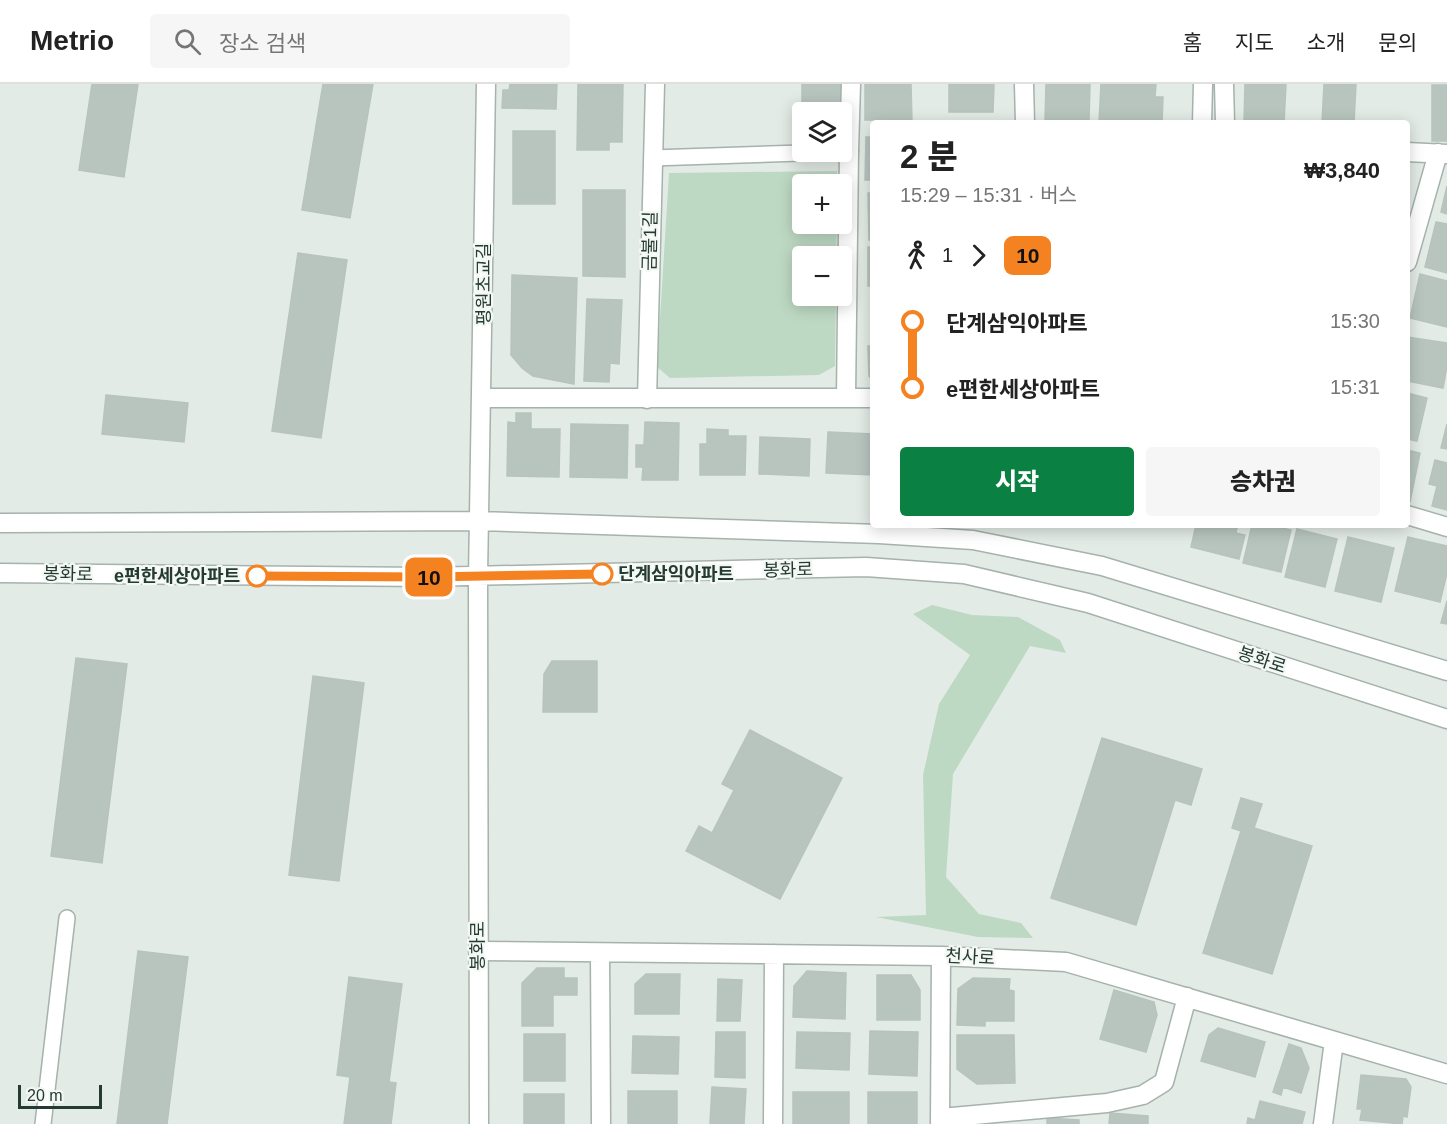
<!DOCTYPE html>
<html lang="ko">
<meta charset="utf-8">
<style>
body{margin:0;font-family:Helvetica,"Noto Sans KR",sans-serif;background:#f6f6f6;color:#222;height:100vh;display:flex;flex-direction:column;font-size:22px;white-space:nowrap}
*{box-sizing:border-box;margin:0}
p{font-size:20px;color:#767676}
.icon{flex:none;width:33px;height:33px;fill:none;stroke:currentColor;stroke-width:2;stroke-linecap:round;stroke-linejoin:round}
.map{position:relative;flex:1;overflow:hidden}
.drawer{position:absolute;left:870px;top:36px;width:540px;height:408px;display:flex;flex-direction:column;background:#fff;border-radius:6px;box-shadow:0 3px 15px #0003}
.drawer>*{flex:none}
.badge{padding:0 12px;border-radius:9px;font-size:21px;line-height:39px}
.fabs{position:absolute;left:792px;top:18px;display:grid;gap:12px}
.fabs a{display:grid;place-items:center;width:60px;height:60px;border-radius:6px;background:#fff;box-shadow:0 3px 15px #0003;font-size:30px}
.scale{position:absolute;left:18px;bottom:15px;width:84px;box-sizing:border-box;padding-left:6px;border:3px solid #253a32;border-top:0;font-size:16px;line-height:21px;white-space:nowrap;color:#253a32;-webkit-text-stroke:4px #f3f8f5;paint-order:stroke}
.map>.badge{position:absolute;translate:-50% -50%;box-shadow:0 0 0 3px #fff}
.legs{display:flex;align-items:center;gap:9px;height:66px;padding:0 30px;font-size:20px}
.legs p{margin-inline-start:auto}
.headline{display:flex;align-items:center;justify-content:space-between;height:102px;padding:0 30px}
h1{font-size:33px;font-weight:800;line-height:45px}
.cta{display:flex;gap:12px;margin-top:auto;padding:12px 30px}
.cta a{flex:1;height:69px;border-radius:6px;background:#0b8043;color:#fff;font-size:24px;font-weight:800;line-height:69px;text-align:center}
.cta a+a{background:#f6f6f6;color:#222}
ul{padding:0 30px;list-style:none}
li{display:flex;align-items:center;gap:21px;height:66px;font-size:22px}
li i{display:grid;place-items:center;width:9px;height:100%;margin:0 8px;background:currentColor}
li i::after{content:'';width:15px;height:15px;margin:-8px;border:4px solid;border-radius:50%;background:#fff}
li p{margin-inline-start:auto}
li:first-child i{background:linear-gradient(#0000 50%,currentColor 0)}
li:last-child i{background:linear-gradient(currentColor 50%,#0000 0)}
header{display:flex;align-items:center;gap:36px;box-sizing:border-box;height:84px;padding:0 30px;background:#fff;border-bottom:2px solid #e0e0e0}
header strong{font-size:28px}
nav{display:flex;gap:33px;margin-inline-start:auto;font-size:21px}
.search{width:420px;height:54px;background:#f6f6f6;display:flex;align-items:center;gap:15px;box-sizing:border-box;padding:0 21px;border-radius:6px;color:#767676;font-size:22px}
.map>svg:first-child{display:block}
.green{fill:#bed9c3}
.building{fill:#b8c5bf;stroke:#b6c4bd;stroke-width:1.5}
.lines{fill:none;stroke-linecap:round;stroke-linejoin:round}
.service-casing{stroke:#a6b2ac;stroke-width:18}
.pedestrian-casing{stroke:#a6b2ac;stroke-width:21}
.minor-casing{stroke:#a6b2ac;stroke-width:21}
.tertiary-casing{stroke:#a6b2ac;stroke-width:21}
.service{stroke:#fff;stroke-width:15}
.pedestrian{stroke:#fff;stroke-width:18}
.minor{stroke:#fff;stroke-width:18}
.tertiary{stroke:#fff;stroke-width:18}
.line-1-casing{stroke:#fff;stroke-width:14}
.line-1{stroke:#f58220;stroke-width:9}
.stop-1-dot{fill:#fff;stroke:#f58220;stroke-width:3}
.labels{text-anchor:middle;stroke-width:4.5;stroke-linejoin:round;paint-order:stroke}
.street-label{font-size:18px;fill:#253a32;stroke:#f3f8f5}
.stop-label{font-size:18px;font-weight:bold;fill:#253a32;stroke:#f3f8f5;text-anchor:start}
</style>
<header>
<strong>Metrio</strong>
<div class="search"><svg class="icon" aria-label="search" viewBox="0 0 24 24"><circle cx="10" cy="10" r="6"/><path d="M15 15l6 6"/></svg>장소 검색</div>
<nav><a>홈</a><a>지도</a><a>소개</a><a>문의</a></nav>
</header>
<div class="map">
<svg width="1447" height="1040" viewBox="0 0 1447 1040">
<rect width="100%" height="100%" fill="#e3ebe6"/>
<path class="green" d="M 837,87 L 837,100 L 802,100 L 802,140 L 837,140 L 836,172 L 802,172 L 802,212 L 836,212 L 835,282 L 819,291 L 670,294 L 657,283 L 669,89 Z
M 932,521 L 972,531 L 1018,533 L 1060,556 L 1066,569 L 1030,562 L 953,690 L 946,793 L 979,830 L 1021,839 L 1033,854 L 978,853 L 876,833 L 926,831 L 923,691 L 939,620 L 970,571 L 913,530 Z"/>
<path class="building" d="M 92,0 L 138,0 L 124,93 L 79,86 Z
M 323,0 L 373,0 L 350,134 L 302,126 Z
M 510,0 L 557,0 L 556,25 L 502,24 L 503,6 L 509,6 Z
M 578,0 L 623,0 L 622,58 L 609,58 L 609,66 L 577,66 Z
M 802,0 L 841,0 L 841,28 L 802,28 L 802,58 Z
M 865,0 L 911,0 L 912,39 L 880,39 L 880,36 L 865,36 Z
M 949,0 L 994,0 L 993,28 L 949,28 Z
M 1046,0 L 1090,0 L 1089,37 L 1045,37 Z
M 1101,0 L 1156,0 L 1155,13 L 1163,13 L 1162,39 L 1099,39 Z
M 1245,0 L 1286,0 L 1284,39 L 1244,39 Z
M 1324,0 L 1356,0 L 1354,39 L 1322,39 Z
M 1432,1 L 1447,1 L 1447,57 L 1432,57 Z
M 513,47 L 555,47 L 555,120 L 513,120 Z
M 866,53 L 873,53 L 873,96 L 865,96 Z
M 1447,102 L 1447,130 L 1441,128 Z
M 583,106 L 625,106 L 625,193 L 583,192 Z
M 868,109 L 873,109 L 873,156 L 869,156 Z
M 1436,138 L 1447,140 L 1447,189 L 1425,183 Z
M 868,163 L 873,163 L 873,202 L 868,202 Z
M 298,169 L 347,176 L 321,354 L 272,347 Z
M 1420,190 L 1447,197 L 1447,243 L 1410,234 Z
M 512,191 L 577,194 L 574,300 L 533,292 L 522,284 L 511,271 Z
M 587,215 L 622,216 L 619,280 L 610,279 L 609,298 L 584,297 Z
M 1407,253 L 1447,259 L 1447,282 L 1443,304 L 1407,297 Z
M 868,262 L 873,262 L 873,297 L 869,292 Z
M 1407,309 L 1427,314 L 1417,357 L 1407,355 Z
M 106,311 L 188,319 L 184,358 L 102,350 Z
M 516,329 L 531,329 L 531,345 L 560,345 L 559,393 L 507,392 L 508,338 L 516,339 Z
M 645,338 L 679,339 L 678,396 L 642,396 L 643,383 L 636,383 L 636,361 L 644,361 Z
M 571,340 L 628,341 L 627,394 L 570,393 Z
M 1447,340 L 1447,365 L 1441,364 Z
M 707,345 L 728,346 L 728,352 L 746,352 L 745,391 L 700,391 L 700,360 L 707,360 Z
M 828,348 L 873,350 L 873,391 L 826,389 Z
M 760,353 L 810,355 L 809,392 L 759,390 Z
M 1407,366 L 1420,369 L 1410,418 L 1407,417 Z
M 1435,376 L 1447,379 L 1447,426 L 1432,422 L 1437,402 L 1429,400 Z
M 1196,441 L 1237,444 L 1236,449 L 1245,451 L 1239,475 L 1191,463 Z
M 1252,441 L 1269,441 L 1291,446 L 1281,488 L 1243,479 Z
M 1297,445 L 1337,455 L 1325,503 L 1285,493 Z
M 1348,453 L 1394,464 L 1381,518 L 1335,507 Z
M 1408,453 L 1447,462 L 1447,489 L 1440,518 L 1395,507 Z
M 1447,517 L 1447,540 L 1441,539 Z
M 76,574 L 127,580 L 102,779 L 51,772 Z
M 552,577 L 597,577 L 597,628 L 543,628 L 544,590 Z
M 313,592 L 364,599 L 339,797 L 289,791 Z
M 750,646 L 842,694 L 780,815 L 686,767 L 699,742 L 712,749 L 734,706 L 722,700 Z
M 1102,654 L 1202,685 L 1191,721 L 1175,716 L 1136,841 L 1051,814 Z
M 1241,714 L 1262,720 L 1254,744 L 1312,762 L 1272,890 L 1203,869 L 1241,747 L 1232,744 Z
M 138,867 L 188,873 L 167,1040 L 117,1040 Z
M 537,884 L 564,884 L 564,894 L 577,894 L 577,911 L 553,911 L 553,942 L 522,942 L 522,899 Z
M 807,887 L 846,889 L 845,935 L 793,933 L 794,902 Z
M 646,890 L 680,890 L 679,930 L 635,930 L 635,900 Z
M 877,891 L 911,891 L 920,906 L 920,936 L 877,936 Z
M 349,893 L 402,900 L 389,998 L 396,999 L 391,1040 L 344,1040 L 350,993 L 337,991 Z
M 973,894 L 1010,895 L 1009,906 L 1014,907 L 1014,937 L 985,937 L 985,942 L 957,941 L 958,905 Z
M 718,895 L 742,896 L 740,937 L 717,937 Z
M 1114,906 L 1154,918 L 1157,931 L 1146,968 L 1100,955 Z
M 1218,944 L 1265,958 L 1255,993 L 1201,977 L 1209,951 Z
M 870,947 L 918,948 L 917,992 L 869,990 Z
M 716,948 L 745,948 L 745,994 L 715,993 Z
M 797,948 L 850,949 L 849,986 L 796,984 Z
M 524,950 L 565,950 L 565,997 L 524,997 Z
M 957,951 L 1014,951 L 1015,999 L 977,1000 L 957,985 Z
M 633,952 L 679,953 L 678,990 L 632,989 Z
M 1289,960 L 1301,964 L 1309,984 L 1301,1009 L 1283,1003 L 1281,1011 L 1273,1008 Z
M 1361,991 L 1406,995 L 1411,1003 L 1407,1033 L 1403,1032 L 1402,1040 L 1360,1036 L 1362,1025 L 1357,1025 Z
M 712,1003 L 746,1005 L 744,1040 L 710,1040 Z
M 628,1007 L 677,1007 L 677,1040 L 628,1040 Z
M 793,1008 L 849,1008 L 849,1040 L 793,1040 Z
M 868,1008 L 917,1008 L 917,1040 L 868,1040 Z
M 524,1010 L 564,1010 L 564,1040 L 524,1040 Z
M 1260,1017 L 1305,1028 L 1302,1040 L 1247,1040 L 1248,1034 L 1255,1036 Z
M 1110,1029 L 1148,1032 L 1148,1040 L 1109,1040 Z
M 1047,1034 L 1079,1036 L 1079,1040 L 1047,1040 Z"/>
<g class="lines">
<defs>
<path id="service" d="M 652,74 L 832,68
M 43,1040 L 67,834"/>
<path id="pedestrian" d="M 849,67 L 851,0"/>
<path id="minor" d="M 1024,0 L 1025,39
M 1224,0 L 1225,39
M 1202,39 L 1203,0
M 1407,68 L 1447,70
M 1407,178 L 1438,69
M 846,313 L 849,67
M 483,314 L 873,314
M 647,315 L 655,0
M 1407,431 L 1447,443
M 478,867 L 941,872 L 1066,878 L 1447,990
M 600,869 L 601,1040
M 941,1034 L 1107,1019 L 1143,1011 L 1164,998 L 1187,913
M 773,1040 L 774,870
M 940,1040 L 941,872
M 1323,1040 L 1334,957"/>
<path id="tertiary" d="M 0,439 L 480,437 L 879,450 L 973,456 L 1102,482 L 1447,587
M 0,489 L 427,493 L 866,483 L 964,490 L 1088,519 L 1447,635
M 479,1040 L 478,493 L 486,0"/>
</defs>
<use href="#service" class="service-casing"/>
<use href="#pedestrian" class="pedestrian-casing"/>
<use href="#minor" class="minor-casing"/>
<use href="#tertiary" class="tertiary-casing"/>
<use href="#service" class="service"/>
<use href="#pedestrian" class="pedestrian"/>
<use href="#minor" class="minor"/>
<use href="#tertiary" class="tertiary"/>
</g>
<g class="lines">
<defs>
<path id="line-1" d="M 257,492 L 428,493 L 602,490"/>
</defs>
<use href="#line-1" class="line-1-casing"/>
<use href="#line-1" class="line-1"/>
</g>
<g class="stop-1-dot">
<circle cx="602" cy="490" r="10"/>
<circle cx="257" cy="492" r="10"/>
</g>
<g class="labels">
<g class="street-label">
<text transform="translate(650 157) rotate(-89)" y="6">금불1길</text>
<text transform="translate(484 200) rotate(-90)" y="6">평원초교길</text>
<text transform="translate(788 486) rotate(-1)" y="6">봉화로</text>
<text transform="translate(68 490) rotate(1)" y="6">봉화로</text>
<text transform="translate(1262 576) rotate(18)" y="6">봉화로</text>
<text transform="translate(478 862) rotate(-90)" y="6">봉화로</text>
<text transform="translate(970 873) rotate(3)" y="6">천사로</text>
</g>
<g class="stop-label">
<text x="618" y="496">단계삼익아파트</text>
<text x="240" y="498" text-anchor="end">e편한세상아파트</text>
</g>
</g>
</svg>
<div class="fabs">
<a><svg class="icon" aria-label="layers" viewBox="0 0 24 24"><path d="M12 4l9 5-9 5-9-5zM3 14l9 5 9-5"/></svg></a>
<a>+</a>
<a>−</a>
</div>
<div class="scale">20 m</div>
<b class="badge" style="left:429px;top:493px;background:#f58220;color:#111">10</b>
<section class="drawer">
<div class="headline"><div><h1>2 분</h1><p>15:29 – 15:31 · 버스</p></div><b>₩3,840</b></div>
<div class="legs"><svg class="icon" aria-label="walk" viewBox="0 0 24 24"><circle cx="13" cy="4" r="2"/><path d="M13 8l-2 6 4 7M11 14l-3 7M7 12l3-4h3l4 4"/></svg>1<svg class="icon" aria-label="forward" viewBox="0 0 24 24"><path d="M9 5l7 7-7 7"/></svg><b class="badge" style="background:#f58220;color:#111">10</b></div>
<ul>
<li><i style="color:#f58220"></i><b>단계삼익아파트</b><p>15:30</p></li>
<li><i style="color:#f58220"></i><b>e편한세상아파트</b><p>15:31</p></li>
</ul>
<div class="cta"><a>시작</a><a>승차권</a></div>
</section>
</div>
